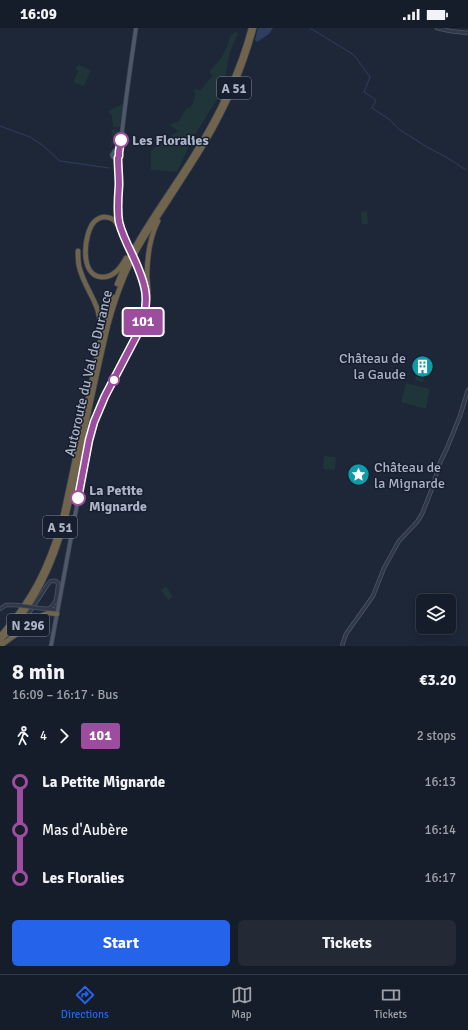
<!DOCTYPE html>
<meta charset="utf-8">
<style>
body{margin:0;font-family:Signika,sans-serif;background:#232a36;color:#f1f3f6;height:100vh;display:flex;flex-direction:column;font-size:15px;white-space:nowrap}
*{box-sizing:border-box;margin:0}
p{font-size:13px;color:#9ea2a8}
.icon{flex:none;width:22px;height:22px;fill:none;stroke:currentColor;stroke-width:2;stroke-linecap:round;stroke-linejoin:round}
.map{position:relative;height:618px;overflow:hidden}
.details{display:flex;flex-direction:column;background:#161d2a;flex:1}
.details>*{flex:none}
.badge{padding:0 8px;border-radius:3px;font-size:14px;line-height:26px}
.fabs{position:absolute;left:416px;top:566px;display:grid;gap:8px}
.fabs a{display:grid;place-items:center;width:40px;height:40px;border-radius:6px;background:#161d2a;box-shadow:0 2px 10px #0003,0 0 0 1px #353b47;font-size:20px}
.map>.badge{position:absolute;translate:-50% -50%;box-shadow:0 0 0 2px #fff}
.legs{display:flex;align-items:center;gap:6px;height:44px;padding:0 12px;font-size:13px}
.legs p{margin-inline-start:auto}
.summary{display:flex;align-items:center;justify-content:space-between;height:68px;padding:0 12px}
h1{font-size:22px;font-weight:700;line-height:30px}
.cta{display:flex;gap:8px;margin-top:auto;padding:8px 12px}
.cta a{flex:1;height:46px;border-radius:6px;background:#2563eb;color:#fff;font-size:16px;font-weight:700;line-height:46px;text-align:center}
.cta a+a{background:#232a36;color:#f1f3f6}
ul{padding:0 12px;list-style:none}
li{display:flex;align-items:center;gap:14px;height:48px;font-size:15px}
li i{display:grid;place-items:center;width:6px;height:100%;margin:0 5px;background:currentColor}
li i::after{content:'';width:10px;height:10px;margin:-5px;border:3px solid;border-radius:50%;background:#161d2a}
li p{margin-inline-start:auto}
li:first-child i{background:linear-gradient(#0000 50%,currentColor 0)}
li:last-child i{background:linear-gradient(currentColor 50%,#0000 0)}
.status{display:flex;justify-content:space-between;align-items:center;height:28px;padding:0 20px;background:#161d2a;direction:ltr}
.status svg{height:11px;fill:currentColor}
.dock{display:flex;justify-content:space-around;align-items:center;height:56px;border-top:1px solid #353b47;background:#161d2a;font-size:11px;color:#9ea2a8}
.dock a{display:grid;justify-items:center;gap:2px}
.dock .active{color:#2563eb}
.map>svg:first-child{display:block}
.green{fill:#1f3539}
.water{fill:#2d3e5f}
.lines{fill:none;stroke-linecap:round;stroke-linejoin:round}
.stream{stroke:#2d3e5f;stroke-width:1}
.minor-casing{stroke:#4f5667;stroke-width:4.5}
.major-casing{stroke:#3b4252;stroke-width:5}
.highway-casing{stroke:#3c4353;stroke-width:6}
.minor{stroke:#313949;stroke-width:3}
.major{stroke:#4e5869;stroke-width:3.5}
.highway{stroke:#70644d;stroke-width:4.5}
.minor-bridge-casing{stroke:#4f5667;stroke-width:4.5;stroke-linecap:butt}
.major-bridge-casing{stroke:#3b4252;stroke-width:5;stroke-linecap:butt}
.minor-bridge{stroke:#313949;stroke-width:3}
.major-bridge{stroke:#4e5869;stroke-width:3.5}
.line-1-casing{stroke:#fff;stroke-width:9}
.line-1{stroke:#9c4d9e;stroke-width:6}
.stop-1-dot{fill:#fff;stroke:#9c4d9e;stroke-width:2}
.labels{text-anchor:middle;stroke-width:3;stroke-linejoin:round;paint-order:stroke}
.shield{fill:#171e2d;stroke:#7f8698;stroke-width:1}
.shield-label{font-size:13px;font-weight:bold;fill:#abb3c6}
.stop-label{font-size:14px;font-weight:bold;fill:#abb3c6;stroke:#171e2d;text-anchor:start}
.poi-label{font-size:14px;fill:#abb3c6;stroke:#171e2d;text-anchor:end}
.street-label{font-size:14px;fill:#abb3c6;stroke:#171e2d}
</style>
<div class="status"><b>16:09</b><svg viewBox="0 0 49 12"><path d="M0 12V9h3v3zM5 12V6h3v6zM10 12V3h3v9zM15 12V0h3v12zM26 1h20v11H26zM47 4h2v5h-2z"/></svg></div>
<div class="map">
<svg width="468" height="618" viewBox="0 0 468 618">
<rect width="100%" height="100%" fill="#1d2738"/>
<path class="green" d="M 236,4 L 238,5 L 230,24 L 225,50 L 226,52 L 220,67 L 193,110 L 177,144 L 151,142 L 151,122 L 178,103 L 169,97 L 179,93 L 186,81 L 192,78 L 195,68 L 194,61 L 201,62 L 213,47 L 209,44 C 219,33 228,23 230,8 Z
M 79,37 L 91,42 L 84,58 L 73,54 L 78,43 L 75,40 Z
M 123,76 L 120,98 L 118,100 L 112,99 L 112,98 L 113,97 L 111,85 L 109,85 L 108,83 Z
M 111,101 L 118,102 L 119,104 L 116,113 L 110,121 L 111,113 L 113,112 Z
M 367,183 L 368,196 L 362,196 L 361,184 Z
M 417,344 L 425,345 L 423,354 L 415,352 Z
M 406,355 L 430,361 L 426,381 L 401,374 Z
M 324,428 L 336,429 L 335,442 L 323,441 Z
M 166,558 L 173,569 L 168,572 L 161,562 Z"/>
<path class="water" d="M 258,0 L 273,0 L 269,6 L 257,14 L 255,12 Z"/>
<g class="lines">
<path class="stream" d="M 310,0 L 354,27 L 370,49 L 364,64 L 376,72 L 372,80 L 381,86 L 389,91 L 400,102 L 427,119 L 446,129 L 466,142
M 0,98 L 30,109 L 41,116 L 60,133 L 109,140"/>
<defs>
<path id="minor" d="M 437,0 L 450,3 L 468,5
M 38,580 L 57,582
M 0,581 L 6,577 L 16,577
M 18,603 L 27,588 L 48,556 L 51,553 L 56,553 L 58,555 L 58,558 C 57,567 57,578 47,581
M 342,618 L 346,606 L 373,568 L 384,540 L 399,513 L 417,494 L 422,486 L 433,458 L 439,437 L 447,420 L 460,388 L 468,362"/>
<path id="major" d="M 117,134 L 116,130 L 113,129 L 112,127 L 120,115
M 121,200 C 115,177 119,153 118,130 L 119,128 C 118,121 122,111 122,104 C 126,69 131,34 136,0
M 123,206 L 128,218
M 137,238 L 144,253 L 146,271
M 51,618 L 89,412 C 99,374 120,340 138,305 L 142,295 L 146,281"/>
<path id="highway" d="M 123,208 C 120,203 118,196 114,192 C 111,190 108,189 105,189 C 101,189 97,191 94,194 C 84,205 79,247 101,249 C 114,250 121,239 126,230
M 78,223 C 78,228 78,233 79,238 C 85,264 103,276 100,306
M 117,256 C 135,210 167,170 193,128 C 218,88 239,46 251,0
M 145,283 C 150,273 148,260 147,249 C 147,229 149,211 158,193
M 0,608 C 33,571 48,539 62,492 L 102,305 L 109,279 L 113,269
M 0,613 C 28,585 48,548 60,510 C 69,482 74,453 80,424 C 89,382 98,339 108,297 C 114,275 121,254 131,234 C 139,217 150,200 161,184 C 176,161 191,138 205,115 C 227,78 243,41 254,0
M 0,618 L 43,587 L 49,585 L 57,586"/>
</defs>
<use href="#minor" class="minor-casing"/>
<use href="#major" class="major-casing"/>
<use href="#highway" class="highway-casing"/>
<use href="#minor" class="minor"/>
<use href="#major" class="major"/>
<use href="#highway" class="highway"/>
<defs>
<path id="minor-bridge" d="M 16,577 L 38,580"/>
<path id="major-bridge" d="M 128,218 L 137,238"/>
</defs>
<use href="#minor-bridge" class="minor-bridge-casing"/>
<use href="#major-bridge" class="major-bridge-casing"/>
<use href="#minor-bridge" class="minor-bridge"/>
<use href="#major-bridge" class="major-bridge"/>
</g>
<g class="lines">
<defs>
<path id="line-1" d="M 78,470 L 89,412 L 94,394 L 105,368 L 138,305 C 152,273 146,256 132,226 C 127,216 122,206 119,194 C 117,182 118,170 119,157 C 119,148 118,139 118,130 L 119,128 L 119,124 L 121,112"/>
</defs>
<use href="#line-1" class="line-1-casing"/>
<use href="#line-1" class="line-1"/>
</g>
<defs>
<symbol id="building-disc" viewBox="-11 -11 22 22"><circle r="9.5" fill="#0f9aa8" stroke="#171e2d"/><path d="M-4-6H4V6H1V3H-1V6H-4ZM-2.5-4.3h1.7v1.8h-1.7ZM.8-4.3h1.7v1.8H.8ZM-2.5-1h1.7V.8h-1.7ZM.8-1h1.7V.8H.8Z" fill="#fff"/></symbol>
<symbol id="sight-disc" viewBox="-11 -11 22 22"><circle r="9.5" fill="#0f9aa8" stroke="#171e2d"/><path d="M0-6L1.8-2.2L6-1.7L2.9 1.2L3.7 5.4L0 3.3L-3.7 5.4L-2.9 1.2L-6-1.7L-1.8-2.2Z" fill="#fff"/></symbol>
</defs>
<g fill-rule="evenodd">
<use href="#building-disc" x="410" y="326" width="25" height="25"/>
<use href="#sight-disc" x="346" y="434" width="25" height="25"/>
</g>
<g class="stop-1-dot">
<circle cx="121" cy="112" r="7"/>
<circle cx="114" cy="352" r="5"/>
<circle cx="78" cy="470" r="7"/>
</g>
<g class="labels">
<g class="shield">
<rect x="217" y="49" width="34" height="22" rx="3"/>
<rect x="43" y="488" width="34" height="22" rx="3"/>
<rect x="7" y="586" width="42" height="22" rx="3"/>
</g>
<g class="shield-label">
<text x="234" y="65">A 51</text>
<text x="60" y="504">A 51</text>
<text x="28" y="602">N 296</text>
</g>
<g class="stop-label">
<text x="132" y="117">Les Floralies</text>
<text x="89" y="467">La Petite<tspan x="89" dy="16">Mignarde</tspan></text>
</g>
<g class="poi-label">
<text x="406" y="335">Château de<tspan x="406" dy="16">la Gaude</tspan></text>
<text x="374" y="444" text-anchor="start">Château de<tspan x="374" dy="16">la Mignarde</tspan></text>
</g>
<g class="street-label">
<text transform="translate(88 345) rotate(-77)" y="5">Autoroute du Val de Durance</text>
</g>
</g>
</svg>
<div class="fabs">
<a><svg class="icon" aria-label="layers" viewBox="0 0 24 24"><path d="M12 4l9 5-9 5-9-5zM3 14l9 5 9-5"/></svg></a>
</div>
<b class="badge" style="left:143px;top:294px;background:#9c4d9e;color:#fff">101</b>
</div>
<section class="details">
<div class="summary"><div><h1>8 min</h1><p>16:09 – 16:17 · Bus</p></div><b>€3.20</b></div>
<div class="legs"><svg class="icon" aria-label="walk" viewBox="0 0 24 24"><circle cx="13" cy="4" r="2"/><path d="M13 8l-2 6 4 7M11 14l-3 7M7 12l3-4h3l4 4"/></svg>4<svg class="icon" aria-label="forward" viewBox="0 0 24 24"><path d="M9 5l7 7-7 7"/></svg><b class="badge" style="background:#9c4d9e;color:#fff">101</b><p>2 stops</p></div>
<ul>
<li><i style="color:#9c4d9e"></i><b>La Petite Mignarde</b><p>16:13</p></li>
<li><i style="color:#9c4d9e"></i><span>Mas d'Aubère</span><p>16:14</p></li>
<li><i style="color:#9c4d9e"></i><b>Les Floralies</b><p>16:17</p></li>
</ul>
<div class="cta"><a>Start</a><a>Tickets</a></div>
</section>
<nav class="dock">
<a class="active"><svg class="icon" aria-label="directions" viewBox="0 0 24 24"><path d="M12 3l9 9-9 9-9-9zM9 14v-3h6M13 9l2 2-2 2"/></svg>Directions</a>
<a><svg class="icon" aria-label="map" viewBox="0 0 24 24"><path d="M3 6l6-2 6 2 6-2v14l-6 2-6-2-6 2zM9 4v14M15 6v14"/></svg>Map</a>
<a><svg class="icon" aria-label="tickets" viewBox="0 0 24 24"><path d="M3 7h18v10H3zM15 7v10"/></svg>Tickets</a>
</nav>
